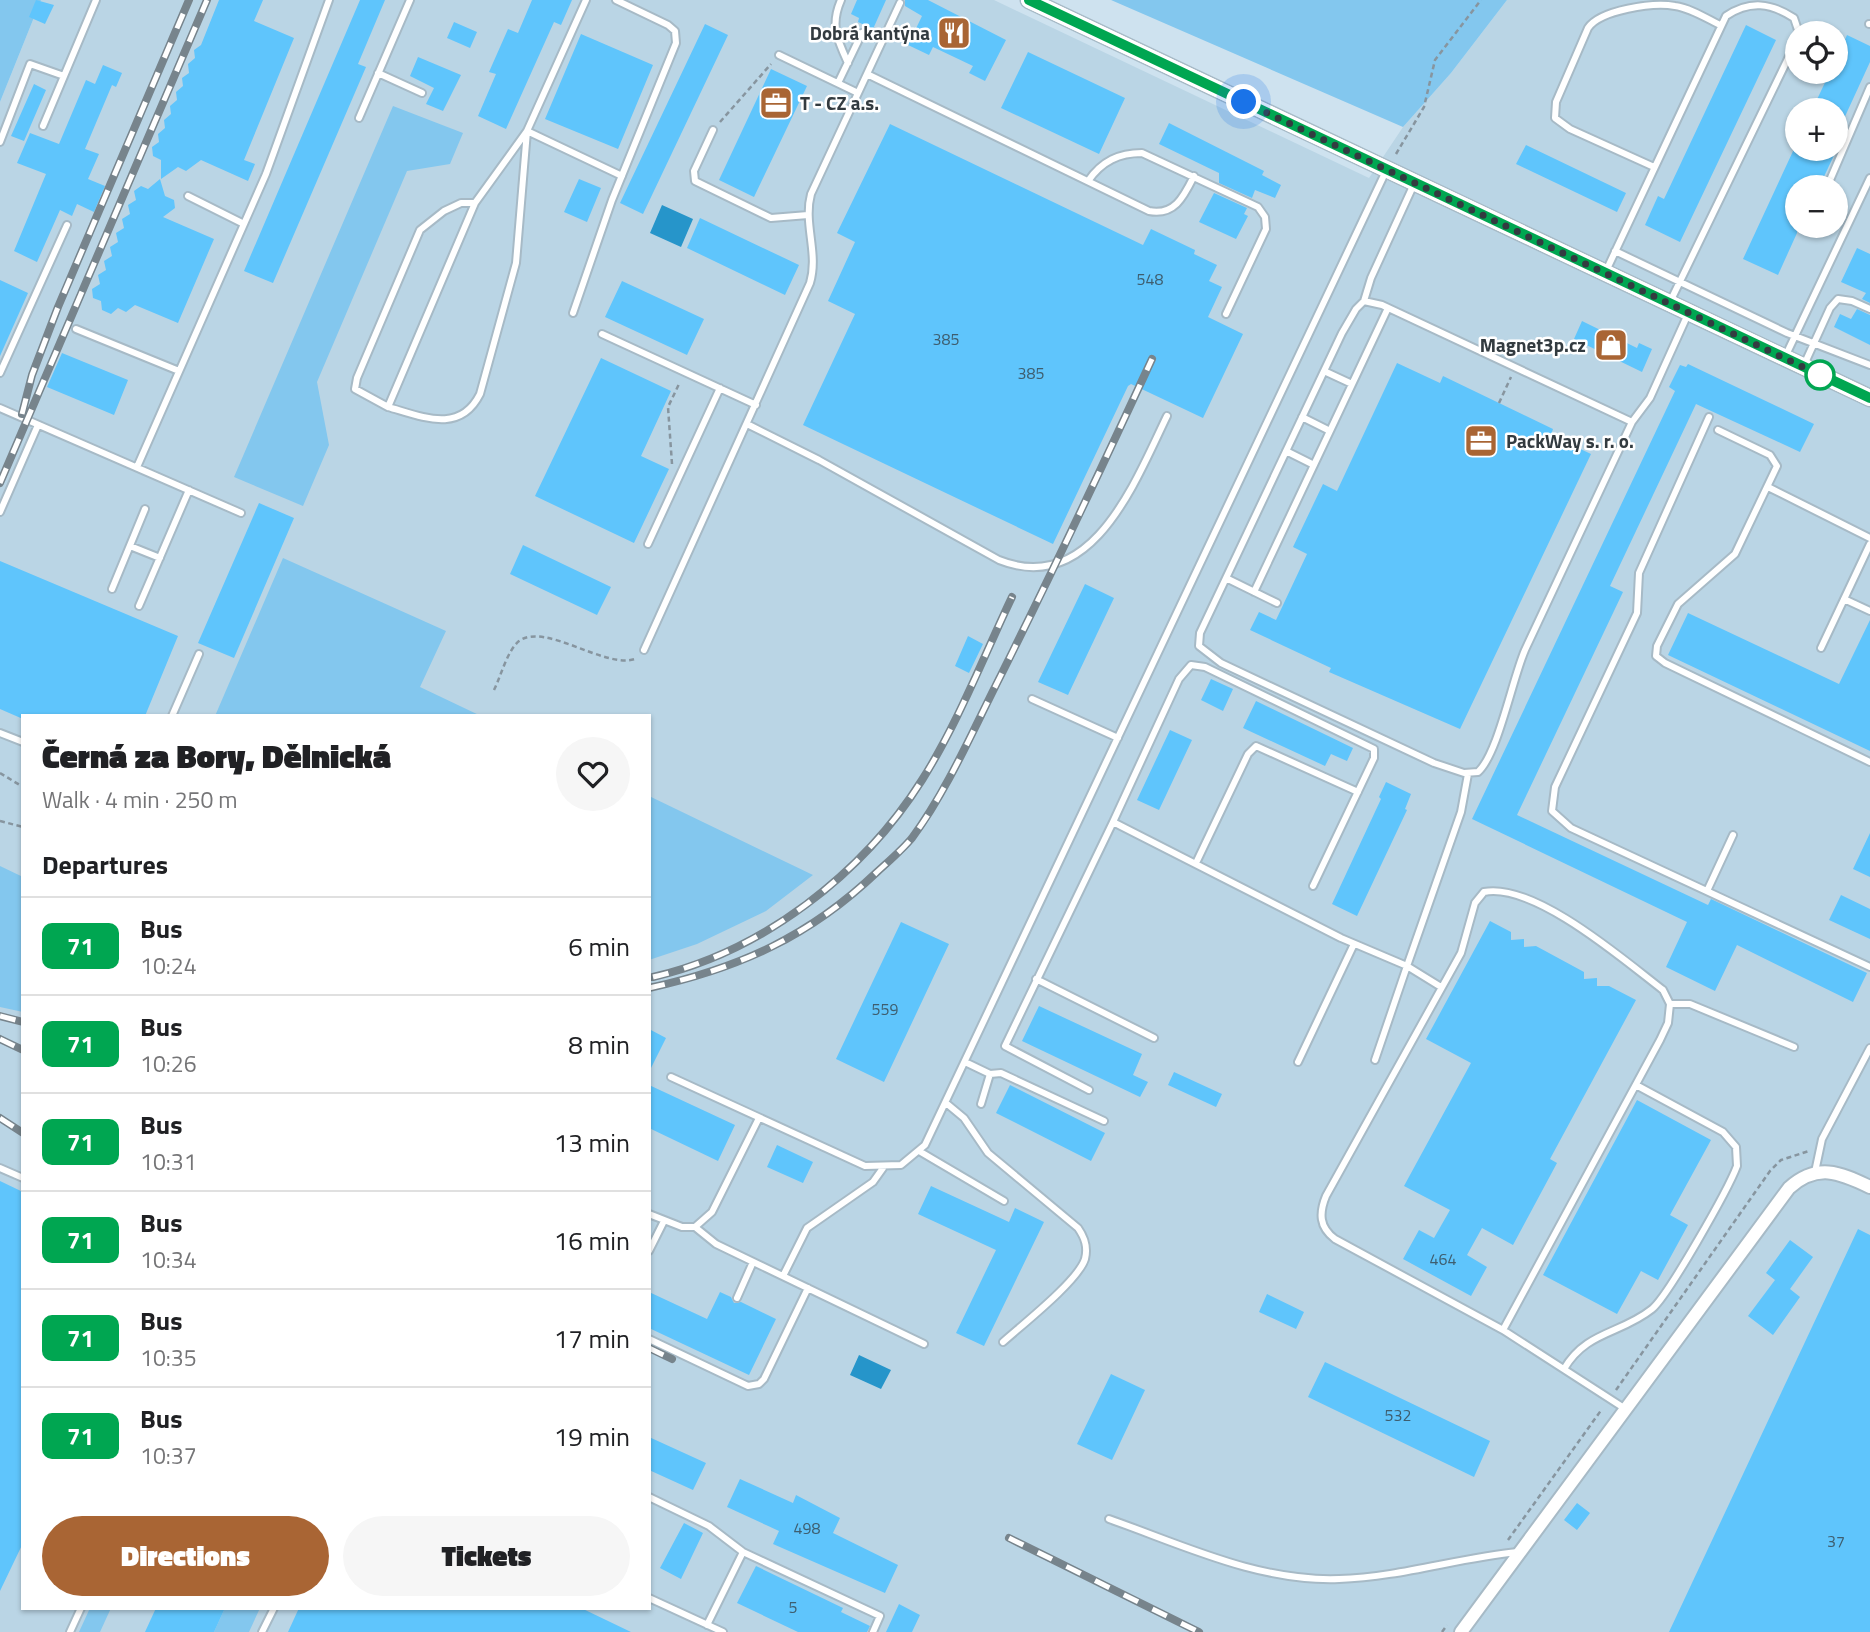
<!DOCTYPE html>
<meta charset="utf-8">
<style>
body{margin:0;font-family:"Titillium Web",sans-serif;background:#f6f6f6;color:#202124;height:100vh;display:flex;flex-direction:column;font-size:26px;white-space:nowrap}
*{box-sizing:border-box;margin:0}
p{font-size:23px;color:#757577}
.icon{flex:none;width:38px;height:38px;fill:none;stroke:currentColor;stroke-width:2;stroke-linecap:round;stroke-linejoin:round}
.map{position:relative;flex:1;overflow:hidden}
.details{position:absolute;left:21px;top:714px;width:630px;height:896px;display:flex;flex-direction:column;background:#fff;border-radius:0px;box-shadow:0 2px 5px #0004}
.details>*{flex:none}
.badge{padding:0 14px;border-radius:10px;font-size:24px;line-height:46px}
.fabs{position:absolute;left:1785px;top:21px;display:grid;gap:14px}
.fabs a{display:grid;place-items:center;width:63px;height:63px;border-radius:50%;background:#fff;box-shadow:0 2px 5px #0004;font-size:35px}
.you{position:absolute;width:35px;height:35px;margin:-18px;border:5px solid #fff;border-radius:50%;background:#1a73e8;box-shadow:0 0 0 10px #1a73e833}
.map>.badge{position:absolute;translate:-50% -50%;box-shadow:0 0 0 4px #fff}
h2{padding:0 21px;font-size:26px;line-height:63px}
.round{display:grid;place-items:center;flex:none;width:74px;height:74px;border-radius:37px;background:#f6f6f6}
.summary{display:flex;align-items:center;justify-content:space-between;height:119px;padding:0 21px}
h1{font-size:33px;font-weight:800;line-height:52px}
.primary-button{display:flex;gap:14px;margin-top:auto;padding:14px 21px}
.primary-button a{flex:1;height:80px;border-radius:42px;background:#a96534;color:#fff;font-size:28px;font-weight:800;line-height:80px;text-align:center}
.primary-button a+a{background:#f6f6f6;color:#202124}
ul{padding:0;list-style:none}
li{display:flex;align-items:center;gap:21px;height:98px;padding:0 21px;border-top:2px solid #e0e0e0}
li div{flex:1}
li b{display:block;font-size:26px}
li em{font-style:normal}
li .badge{min-width:77px;font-weight:700;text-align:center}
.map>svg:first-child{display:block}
.built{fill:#bad5e5;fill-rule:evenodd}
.green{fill:#83c7ee}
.water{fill:#2695ca}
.building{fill:#5fc5fc}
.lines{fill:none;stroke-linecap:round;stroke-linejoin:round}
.service-casing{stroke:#a7bac6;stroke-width:10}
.minor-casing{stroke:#a7bac6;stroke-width:16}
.tertiary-casing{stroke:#a7bac6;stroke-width:19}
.path{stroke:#87959f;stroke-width:2.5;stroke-dasharray:5 3.5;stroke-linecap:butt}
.service{stroke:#fff;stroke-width:6}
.minor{stroke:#fff;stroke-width:12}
.tertiary{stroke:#fff;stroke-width:16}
.rail-casing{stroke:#77848c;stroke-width:8}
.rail{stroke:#fff;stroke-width:5;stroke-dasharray:16;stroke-linecap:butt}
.line-casing{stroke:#fff;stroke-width:16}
.line{stroke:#00a651;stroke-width:10}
.walk{stroke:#333b40;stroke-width:7;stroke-dasharray:0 12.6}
.stop-dot{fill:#fff;stroke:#00a651;stroke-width:3.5}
.labels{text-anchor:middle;stroke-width:5;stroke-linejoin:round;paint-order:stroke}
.number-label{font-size:16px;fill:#3e5e6f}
.poi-label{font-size:19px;font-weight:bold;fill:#333b40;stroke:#fff;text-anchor:end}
</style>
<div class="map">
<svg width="1870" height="1632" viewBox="0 0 1870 1632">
<rect width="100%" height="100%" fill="#cee2ef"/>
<path class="built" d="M 41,0 L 994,0 L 1369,178 L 1403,127 L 1451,73 L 1507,0 L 1870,0 L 1870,1632 L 0,1632 L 0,102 ZM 1797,33 L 1836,33 L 1836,72 L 1797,72 ZM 1797,110 L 1836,110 L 1836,149 L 1797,149 ZM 1797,187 L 1836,187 L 1836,226 L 1797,226 ZM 23,716 L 649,716 L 649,1608 L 23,1608 Z"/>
<path class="green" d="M 0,0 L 41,0 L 0,102 Z
M 1111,0 L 1507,0 L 1451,73 L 1403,127 Z
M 393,106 L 463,133 L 450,164 L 407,171 L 317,382 L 329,445 L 303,506 L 234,477 Z
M 283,558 L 446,631 L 420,687 L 481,716 L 215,716 Z
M 649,796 L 813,875 L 766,911 L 697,944 L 649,960 Z
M 0,866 L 23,877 L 23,1012 L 0,1007 Z
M 90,1608 L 111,1608 L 100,1632 L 79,1632 Z
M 225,1608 L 260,1608 L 249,1632 L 214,1632 Z"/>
<path class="water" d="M 662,205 L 693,219 L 681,247 L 650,233 Z
M 859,1355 L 891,1370 L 881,1389 L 850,1375 Z"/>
<path class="building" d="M 36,0 L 54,5 L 45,24 L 29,17 Z
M 219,0 L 263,0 L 254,21 L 294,38 L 244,160 L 255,164 L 248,181 L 201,160 L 186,171 L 178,167 L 161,179 L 161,160 L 153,156 L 152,147 L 159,142 L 158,134 L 165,128 L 164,120 L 171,114 L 170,106 L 177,100 L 176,92 L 183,86 L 182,78 L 189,73 L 188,64 L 195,58 L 194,50 L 201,45 Z
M 360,0 L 385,0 L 358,64 L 366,67 L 273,283 L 244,271 Z
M 532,0 L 572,0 L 561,25 L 554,22 L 506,129 L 478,116 L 496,74 L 489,72 L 508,29 L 518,33 Z
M 857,0 L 886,0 L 873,29 L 858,22 L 859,18 L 851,14 Z
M 905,0 L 928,0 L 1006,40 L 985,81 L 969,73 L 973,66 L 933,47 L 929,55 L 908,45 L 922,16 L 905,6 Z
M 454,22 L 477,32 L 470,48 L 447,38 Z
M 705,24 L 728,35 L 643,214 L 620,203 Z
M 1746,25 L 1776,40 L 1680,242 L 1645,225 L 1658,196 L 1664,199 Z
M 581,34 L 653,65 L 618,149 L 545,119 Z
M 1847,35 L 1870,46 L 1870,62 L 1836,136 L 1836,110 L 1812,110 L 1830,72 L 1836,72 L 1836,60 Z
M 1028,52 L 1125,98 L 1099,154 L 1001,108 Z
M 418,57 L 461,75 L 443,111 L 426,104 L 434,88 L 410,76 Z
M 103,65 L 122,73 L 116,87 L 112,85 L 85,149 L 99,154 L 88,179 L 105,186 L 94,212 L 77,204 L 72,216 L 60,210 L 37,262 L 14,251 L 46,174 L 17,163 L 30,133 L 59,144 L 86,80 L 95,84 Z
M 771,69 L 807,86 L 754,197 L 719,180 Z
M 34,84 L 46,90 L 24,141 L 11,136 Z
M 1169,123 L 1264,171 L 1262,175 L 1281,185 L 1275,198 L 1255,190 L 1252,198 L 1219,183 L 1219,173 L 1159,144 Z
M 890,124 L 1143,245 L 1151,229 L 1195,250 L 1194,254 L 1217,265 L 1209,281 L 1222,287 L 1208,317 L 1243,334 L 1203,418 L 1131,384 L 1128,386 L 1053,544 L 803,425 L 855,314 L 828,301 L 855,242 L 837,233 Z
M 1526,145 L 1626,193 L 1617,212 L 1516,164 Z
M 1794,149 L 1837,149 L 1819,187 L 1797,187 L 1797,233 L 1778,275 L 1743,259 Z
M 160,179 L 165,196 L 174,200 L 175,208 L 163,217 L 214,239 L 178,323 L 135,305 L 126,312 L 118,308 L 111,314 L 102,310 L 101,301 L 93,298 L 92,289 L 100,284 L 98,275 L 106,270 L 104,261 L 112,256 L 110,247 L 118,242 L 116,233 L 124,228 L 122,219 L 130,214 L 128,205 L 136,200 L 134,191 L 141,186 L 148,189 Z
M 579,179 L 601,188 L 587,222 L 564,212 Z
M 1214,193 L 1247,208 L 1244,214 L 1248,216 L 1236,239 L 1199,222 Z
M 700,218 L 799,265 L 785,295 L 687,248 Z
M 1857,248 L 1870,254 L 1870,303 L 1862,299 L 1866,293 L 1841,282 Z
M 0,280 L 28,293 L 0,356 Z
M 622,281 L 704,319 L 687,355 L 605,317 Z
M 1857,309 L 1870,315 L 1870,345 L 1834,327 L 1840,314 L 1851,319 Z
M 1582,321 L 1637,348 L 1639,343 L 1652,349 L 1642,372 L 1574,339 Z
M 62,353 L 128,380 L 114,415 L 47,387 Z
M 601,358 L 671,391 L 641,456 L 669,469 L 634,543 L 535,496 Z
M 1397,363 L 1440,383 L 1443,376 L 1553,429 L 1551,435 L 1591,454 L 1460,729 L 1329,672 L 1331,668 L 1250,630 L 1259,612 L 1276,620 L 1307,554 L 1293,547 L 1323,484 L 1337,491 Z
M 1688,364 L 1814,424 L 1800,452 L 1696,404 L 1610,586 L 1623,592 L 1517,815 L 1708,905 L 1711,899 L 1867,973 L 1853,1002 L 1737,945 L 1715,991 L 1666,967 L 1687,922 L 1472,819 L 1675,391 L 1669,387 L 1680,365 L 1686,367 Z
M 259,503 L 294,518 L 234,658 L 198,643 Z
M 523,545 L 611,587 L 597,615 L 510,574 Z
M 0,561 L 178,636 L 145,716 L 23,716 L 23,719 L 0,709 Z
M 1085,584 L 1114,598 L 1068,695 L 1038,682 Z
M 1688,613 L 1839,684 L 1870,620 L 1870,751 L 1668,655 Z
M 968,636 L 983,644 L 969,673 L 955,666 Z
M 1211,679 L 1233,689 L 1223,711 L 1201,700 Z
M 1256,701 L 1353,748 L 1347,761 L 1331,754 L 1325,766 L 1243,728 Z
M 1170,730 L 1192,740 L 1159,810 L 1137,800 Z
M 1386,782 L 1411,794 L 1405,809 L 1407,810 L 1357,916 L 1332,904 L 1381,799 L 1379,797 Z
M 1870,833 L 1870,877 L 1853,869 Z
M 1841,895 L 1870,909 L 1870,939 L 1829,920 Z
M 1490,921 L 1511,932 L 1511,940 L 1524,939 L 1524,947 L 1536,946 L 1584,972 L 1584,979 L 1597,978 L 1597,986 L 1609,986 L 1636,1000 L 1550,1159 L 1557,1163 L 1513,1245 L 1482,1228 L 1467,1255 L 1487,1267 L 1471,1296 L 1403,1259 L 1419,1230 L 1434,1238 L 1450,1210 L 1404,1186 L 1471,1063 L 1426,1039 Z
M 901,922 L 949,944 L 884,1082 L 836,1059 Z
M 1039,1006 L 1142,1054 L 1133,1075 L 1148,1082 L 1140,1097 L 1022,1041 Z
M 649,1029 L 666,1038 L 649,1072 Z
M 1174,1072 L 1222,1094 L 1216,1107 L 1168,1085 Z
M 649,1085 L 735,1125 L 718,1161 L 649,1128 Z
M 1010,1085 L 1105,1133 L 1091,1161 L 996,1113 Z
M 1637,1100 L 1711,1140 L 1670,1215 L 1688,1225 L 1658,1280 L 1641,1271 L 1617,1314 L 1543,1275 Z
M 777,1145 L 813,1162 L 803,1183 L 767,1167 Z
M 0,1181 L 23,1192 L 23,1543 L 0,1591 Z
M 931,1186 L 1009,1222 L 1015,1208 L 1044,1222 L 984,1346 L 956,1333 L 996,1250 L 918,1214 Z
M 1858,1229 L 1870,1235 L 1870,1632 L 1669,1632 Z
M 1790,1240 L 1813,1257 L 1790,1289 L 1800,1297 L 1773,1335 L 1748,1316 L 1775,1280 L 1766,1273 Z
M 649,1292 L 707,1319 L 720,1292 L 731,1297 L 734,1303 L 741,1302 L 776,1319 L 749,1375 L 649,1328 Z
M 1267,1294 L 1304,1312 L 1296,1329 L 1259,1312 Z
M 1325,1362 L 1490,1441 L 1474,1477 L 1308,1397 Z
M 1111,1374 L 1145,1390 L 1112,1460 L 1077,1444 Z
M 649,1437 L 706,1463 L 693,1490 L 649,1470 Z
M 740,1479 L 793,1503 L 796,1495 L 840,1518 L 833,1533 L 898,1565 L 885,1593 L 773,1544 L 779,1531 L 727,1507 Z
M 1577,1503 L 1590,1513 L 1577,1530 L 1564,1520 Z
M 684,1523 L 703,1533 L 681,1579 L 660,1568 Z
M 756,1566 L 843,1608 L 841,1612 L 870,1626 L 867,1632 L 798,1632 L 737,1603 Z
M 899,1604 L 920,1615 L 912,1632 L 886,1632 Z
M 156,1608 L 225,1608 L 214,1632 L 145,1632 Z
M 299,1608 L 581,1608 L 631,1632 L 288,1632 Z"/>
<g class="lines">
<defs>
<path id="service" d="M 841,0 C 830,25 837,39 848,63
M 1869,24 L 1870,24
M 779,55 L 858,93
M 378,73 L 422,93
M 867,74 L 1149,211 C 1175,216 1184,196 1194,176
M 838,83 L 862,33
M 359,118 L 410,0
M 43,126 L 96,0
M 713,130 L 694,171 L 695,181 L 771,218 L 808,215
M 527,131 L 516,263 L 480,394 C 460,434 423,417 388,407 L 475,203 L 527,131 L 586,0
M 527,131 L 622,176
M 0,142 L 30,64 L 64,76
M 1654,167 L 1570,129 L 1555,118 L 1556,102 L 1588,28 C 1600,10 1653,2 1675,6 C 1690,8 1706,18 1720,25
M 1088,181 C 1102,161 1119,153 1142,153 L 1258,207 L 1265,217 L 1266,229 L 1226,314
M 1827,187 L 1870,87
M 188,196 L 244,224
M 1615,251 L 1787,333 L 1870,365
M 1606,271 L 1726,16 C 1750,0 1771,3 1794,18 L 1799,33
M 1364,301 L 1371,278 L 1414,184
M 1670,302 L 1797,40
M 573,313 L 612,200 L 676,43 L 675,31 L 668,25 L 616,0
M 76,329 L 179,371
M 602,334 L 756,405
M 1785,357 L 1870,178
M 1804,365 L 1830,308 L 1838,299 L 1852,301 L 1870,309
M 1324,371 L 1352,384
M 0,373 L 67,225
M 388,407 L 355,389 L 357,378 L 420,230 L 444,211 L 461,203 L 475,203
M 0,408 L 241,513
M 1302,417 L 1330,431
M 1709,417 L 1639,573 L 1637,613 L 1555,787 L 1552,811 L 1571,828 L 1870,967
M 1632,422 L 1382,305 L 1364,301 L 1356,309 L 1342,333 L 1200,633 L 1199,646 L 1221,663 L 1434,763 L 1464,773 L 1478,772 C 1498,754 1512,680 1525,650 L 1632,422 L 1650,398 L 1688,314
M 747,424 L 819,460 L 999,560 C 1092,597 1135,482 1167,416
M 1718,430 L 1770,455 L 1777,466 L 1735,554 L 1678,604 L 1657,646 L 1656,656 L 1665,663 L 1870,762
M 1286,451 L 1314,465
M 137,467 L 266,174 L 329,0
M 1768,487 L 1870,538
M 0,512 L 38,425
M 648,544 L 720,388
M 130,546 L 160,558
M 1226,578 L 1277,603
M 112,589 L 145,509
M 1254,592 L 1388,308
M 1844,599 L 1870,611
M 139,606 L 189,490
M 1821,648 L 1870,544
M 644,650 L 810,283 C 819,253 803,224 811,194 L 900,3
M 1032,699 L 1118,738
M 172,716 L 199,654
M 0,733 L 23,742
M 1196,863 L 1248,754 L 1256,746 L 1358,792
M 1313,886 L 1374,758 L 1374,749 L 1205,667 L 1191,665 L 1179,679 L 1113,822 L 1341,938 L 1407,966 L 1375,1060
M 1707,891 L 1733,835
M 1036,979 L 1154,1038
M 1441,987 L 1407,966 L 1461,812 L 1468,774
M 965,1062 L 990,1074
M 1298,1062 L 1354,944
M 671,1077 L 865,1166 L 901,1165 L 925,1145 L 1386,171
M 1089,1090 L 1005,1046 L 1113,822
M 946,1103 L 964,1118 L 988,1153 L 1078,1228 C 1085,1238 1088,1247 1085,1259 C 1078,1281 1022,1325 1003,1342
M 981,1104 L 990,1074 L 1001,1073 L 1104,1121
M 919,1151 L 1004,1201
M 0,1168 L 23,1178
M 1815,1172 L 1822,1139 L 1870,1048
M 649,1214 L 682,1227 L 695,1227 L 716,1244 L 924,1344
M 695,1227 L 712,1212 L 759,1118
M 649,1251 L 664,1221
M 783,1276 L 807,1228 L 873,1182 L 883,1168
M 737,1298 L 753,1262
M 1503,1330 L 1660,1040 L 1668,1023 L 1670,1004
M 649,1339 L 748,1386 L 759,1384 L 764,1379 L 808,1288
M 1564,1369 C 1586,1331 1621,1334 1652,1309 C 1668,1296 1728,1190 1737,1166 L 1736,1147 L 1723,1132 L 1636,1085
M 1624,1408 L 1503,1330 L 1335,1239 C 1319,1227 1319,1213 1326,1196 L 1461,953 L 1475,903 L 1484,892 C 1534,882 1624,960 1663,990 L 1670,1004 L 1690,1004 L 1794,1047
M 649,1497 L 709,1526 L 743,1552 L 880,1616 L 873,1632
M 1109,1519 C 1183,1545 1259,1582 1339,1579 C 1401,1577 1457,1558 1518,1552
M 649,1598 L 723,1632
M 707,1625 L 743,1552
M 70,1632 L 81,1608
M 262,1632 L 274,1608"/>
<path id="minor" d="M 1461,1632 L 1789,1188 C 1817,1163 1839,1172 1870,1187"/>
<path id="tertiary" d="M 1029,0 L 1870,398"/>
</defs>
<use href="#service" class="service-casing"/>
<use href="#minor" class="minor-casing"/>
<use href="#tertiary" class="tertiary-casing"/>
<path class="path" d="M 720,122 L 771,64
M 1396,154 L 1424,107 L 1435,60 L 1481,0
M 1499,403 L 1511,377
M 672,464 L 668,407 L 680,382
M 494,690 C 501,676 507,651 519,641 C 546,622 604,669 635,659
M 0,773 L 23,787
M 0,821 L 23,827
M 1616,1390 L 1770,1171 L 1781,1160 L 1809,1151
M 1508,1540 L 1602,1409
M 1442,1632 L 1447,1625"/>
<use href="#service" class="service"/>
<use href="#minor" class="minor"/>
<use href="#tertiary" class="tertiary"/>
<defs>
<path id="rail" d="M 22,414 L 32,375 L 58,307 L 189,0
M 0,483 L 207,0
M 653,977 C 762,952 863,874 922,780 C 958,723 983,658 1012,597
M 649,988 C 740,968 810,936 877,872 C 889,861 902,850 912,838 C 948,789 973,730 1001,675 C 1053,571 1103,465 1152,359
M 0,1016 L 23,1022
M 0,1039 L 23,1050
M 0,1118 L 23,1133
M 649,1348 L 672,1359
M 1009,1538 L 1199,1632"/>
</defs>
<use href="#rail" class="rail-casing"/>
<use href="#rail" class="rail"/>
</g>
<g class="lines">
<defs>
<path id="line" d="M 1029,0 L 1870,398"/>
</defs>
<use href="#line" class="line-casing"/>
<use href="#line" class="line"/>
<path class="walk" d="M 1244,102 L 1820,375"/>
</g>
<defs>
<symbol id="restaurant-square" viewBox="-11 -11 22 22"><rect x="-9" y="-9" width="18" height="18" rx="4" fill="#a96534" stroke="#fff"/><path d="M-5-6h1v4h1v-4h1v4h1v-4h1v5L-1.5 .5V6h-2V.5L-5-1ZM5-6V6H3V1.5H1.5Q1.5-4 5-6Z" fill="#fff"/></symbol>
<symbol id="office-square" viewBox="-11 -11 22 22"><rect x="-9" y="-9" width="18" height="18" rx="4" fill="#a96534" stroke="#fff"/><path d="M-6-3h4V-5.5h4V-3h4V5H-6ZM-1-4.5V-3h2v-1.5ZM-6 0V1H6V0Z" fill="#fff"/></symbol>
<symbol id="shop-square" viewBox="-11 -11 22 22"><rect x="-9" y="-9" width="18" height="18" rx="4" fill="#a96534" stroke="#fff"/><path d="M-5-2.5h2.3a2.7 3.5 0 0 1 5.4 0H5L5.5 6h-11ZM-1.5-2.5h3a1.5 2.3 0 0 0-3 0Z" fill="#fff"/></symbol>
</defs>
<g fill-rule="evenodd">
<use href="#restaurant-square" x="935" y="14" width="38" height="38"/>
<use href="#office-square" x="757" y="84" width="38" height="38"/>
<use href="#shop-square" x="1592" y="326" width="38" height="38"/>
<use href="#office-square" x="1462" y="422" width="38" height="38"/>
</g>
<circle class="stop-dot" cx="1820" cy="375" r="14"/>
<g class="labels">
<g class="number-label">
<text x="1150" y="285">548</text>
<text x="946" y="345">385</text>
<text x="1031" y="379">385</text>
<text x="885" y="1015">559</text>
<text x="1443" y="1265">464</text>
<text x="1398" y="1421">532</text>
<text x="807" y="1534">498</text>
<text x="1836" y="1547">37</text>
<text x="793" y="1613">5</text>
</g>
<g class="poi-label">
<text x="930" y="40">Dobrá kantýna</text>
<text x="800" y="110" text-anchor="start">T - CZ a.s.</text>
<text x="1586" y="352">Magnet3p.cz</text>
<text x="1506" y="448" text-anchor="start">PackWay s. r. o.</text>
</g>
</g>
</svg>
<div class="fabs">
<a><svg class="icon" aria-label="locate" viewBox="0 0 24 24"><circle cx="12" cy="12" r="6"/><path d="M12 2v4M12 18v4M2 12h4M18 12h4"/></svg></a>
<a>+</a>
<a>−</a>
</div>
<div class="you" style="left:1244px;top:102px"></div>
<section class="details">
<div class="summary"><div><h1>Černá za Bory, Dělnická</h1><p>Walk · 4 min · 250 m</p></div><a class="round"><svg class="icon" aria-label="heart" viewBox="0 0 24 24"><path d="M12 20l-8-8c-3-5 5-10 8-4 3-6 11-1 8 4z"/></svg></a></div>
<h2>Departures</h2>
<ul>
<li><span class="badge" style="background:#00a651;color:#fff">71</span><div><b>Bus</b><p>10:24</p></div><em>6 min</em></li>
<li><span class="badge" style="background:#00a651;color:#fff">71</span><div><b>Bus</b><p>10:26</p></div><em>8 min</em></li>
<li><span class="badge" style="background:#00a651;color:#fff">71</span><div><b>Bus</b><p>10:31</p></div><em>13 min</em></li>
<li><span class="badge" style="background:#00a651;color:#fff">71</span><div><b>Bus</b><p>10:34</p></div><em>16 min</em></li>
<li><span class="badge" style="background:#00a651;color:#fff">71</span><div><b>Bus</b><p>10:35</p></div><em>17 min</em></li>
<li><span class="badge" style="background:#00a651;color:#fff">71</span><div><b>Bus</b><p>10:37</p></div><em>19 min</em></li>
</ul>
<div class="primary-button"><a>Directions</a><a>Tickets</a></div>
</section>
</div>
